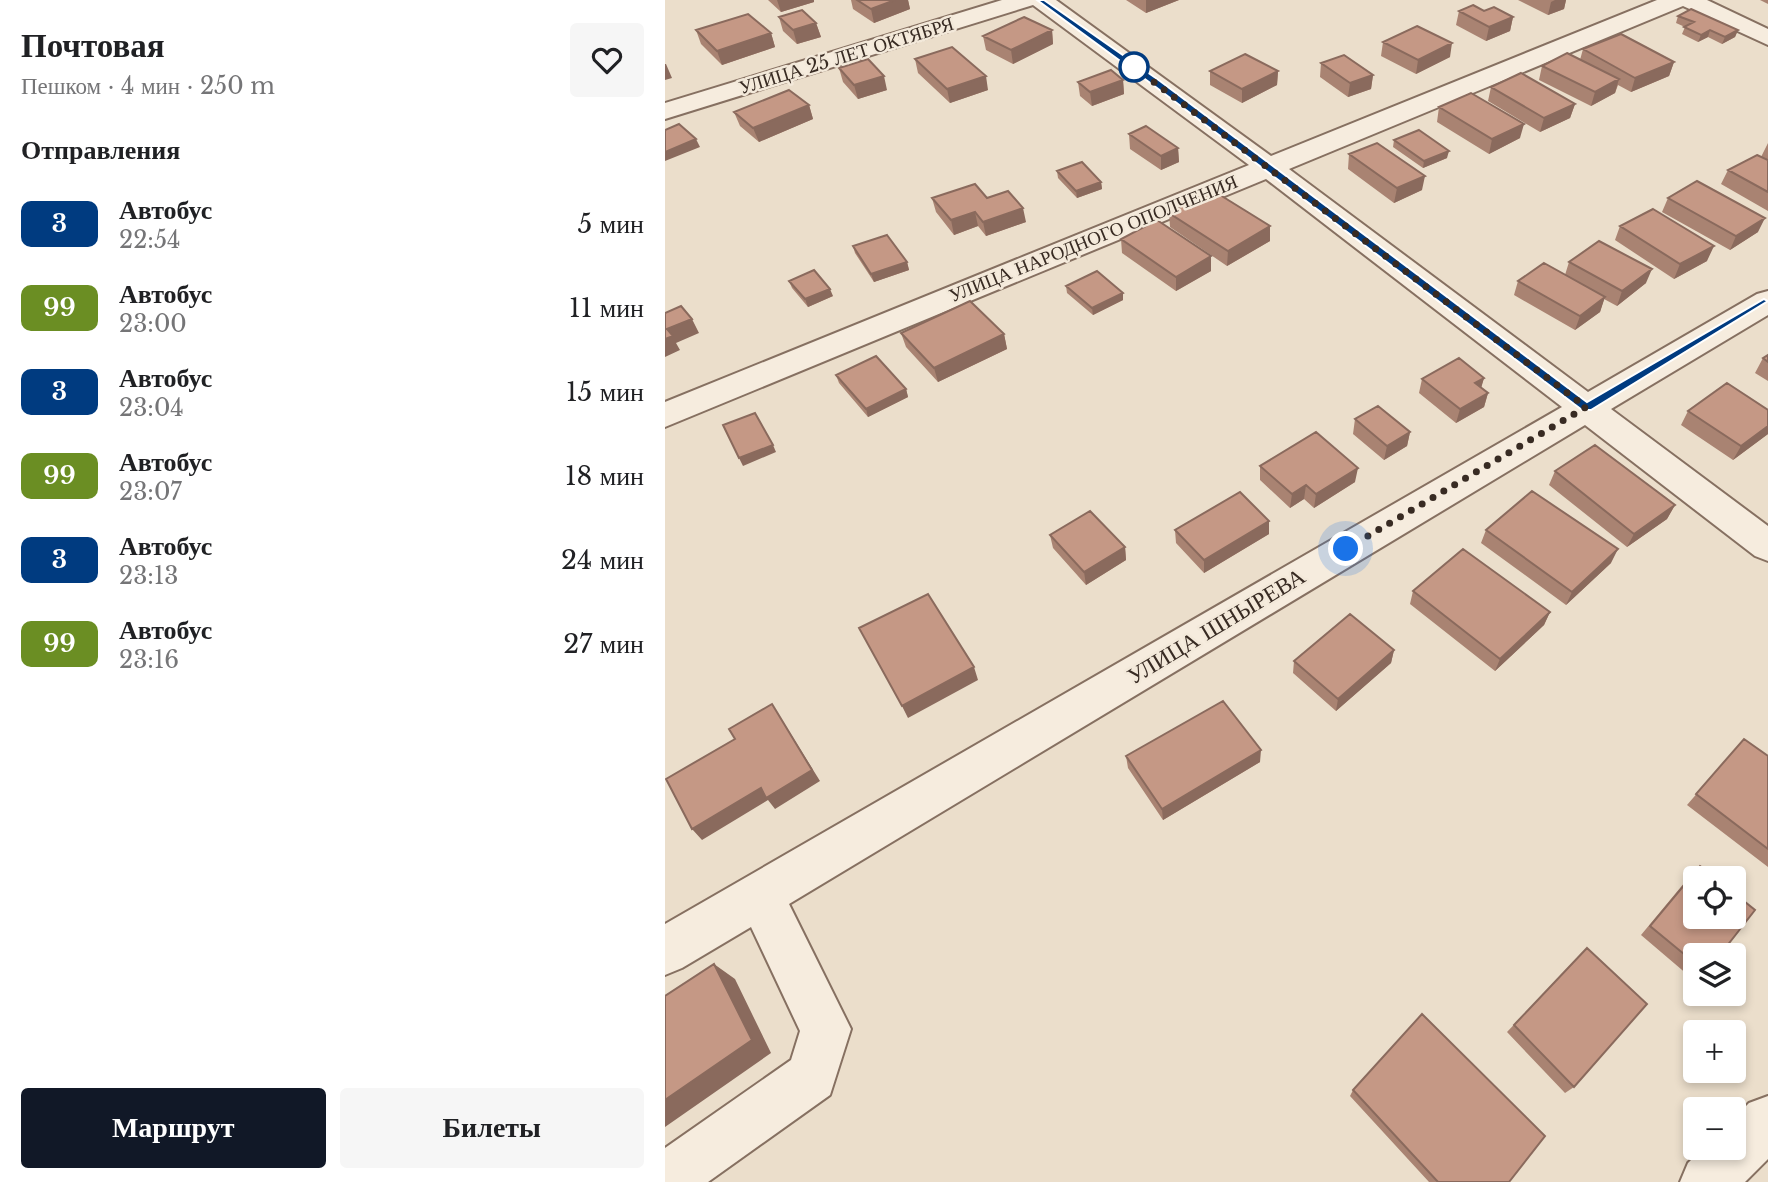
<!DOCTYPE html>
<html lang="ru">
<meta charset="utf-8">
<style>
body{margin:0;font-family:"Libre Baskerville",serif;background:#f6f6f6;color:#202124;height:100vh;display:flex;flex-direction:column;font-size:26px;white-space:nowrap}
*{box-sizing:border-box;margin:0}
p{font-size:23px;color:#757577}
.icon{flex:none;width:38px;height:38px;fill:none;stroke:currentColor;stroke-width:2;stroke-linecap:round;stroke-linejoin:round}
.map{position:relative;flex:1;overflow:hidden}
.side{display:flex;flex-direction:column;background:#fff;width:665px}
.side>*{flex:none}
.badge{padding:0 14px;border-radius:10px;font-size:24px;line-height:46px}
.tools{position:absolute;left:1018px;top:866px;display:grid;gap:14px}
.tools a{display:grid;place-items:center;width:63px;height:63px;border-radius:7px;background:#fff;box-shadow:0 4px 10px #0003;font-size:35px}
.you{position:absolute;width:35px;height:35px;margin:-18px;border:5px solid #fff;border-radius:50%;background:#1a73e8;box-shadow:0 0 0 10px #1a73e833}
.map>.badge{position:absolute;translate:-50% -50%;box-shadow:0 0 0 4px #fff}
h2{padding:0 21px;font-size:26px;line-height:63px}
.round{display:grid;place-items:center;flex:none;width:74px;height:74px;border-radius:7px;background:#f6f6f6}
.overview{display:flex;align-items:center;justify-content:space-between;height:119px;padding:0 21px}
h1{font-size:33px;font-weight:600;line-height:52px}
.button{display:flex;gap:14px;margin-top:auto;padding:14px 21px}
.button a{flex:1;height:80px;border-radius:7px;background:#111827;color:#fff;font-size:28px;font-weight:600;line-height:80px;text-align:center}
.button a+a{background:#f6f6f6;color:#202124}
ul{padding:0;list-style:none}
li{display:flex;align-items:center;gap:21px;height:84px;padding:0 21px}
li div{flex:1}
li b{display:block;font-size:26px}
li em{font-style:normal}
li .badge{min-width:77px;font-weight:700;text-align:center}
main{display:flex;flex:1;min-height:0}
.map>svg:first-child{display:block}
.lines{fill:none;stroke-linecap:round;stroke-linejoin:round}
.minor-casing{stroke:#867061;stroke-width:4}
.minor{fill:#f6ecde;fill-rule:evenodd}
.wall{fill:#a98372}
.shaded-wall{fill:#8a6a5d}
.building{fill:#c59885;stroke:#8a6a5d;stroke-width:2}
.line{fill:#003b80;stroke:#fff;stroke-width:2}
.walk{stroke:#382b23;stroke-width:7;stroke-dasharray:0 12.6}
.stop-dot{fill:#fff;stroke:#003b80;stroke-width:3.5}
.labels{text-anchor:middle;stroke-width:5;stroke-linejoin:round;paint-order:stroke}
.far-street-label{font-size:19px;fill:#382b23;stroke:#f3e9da}
.street-label{font-size:23px;fill:#382b23;stroke:#f3e9da}
</style>
<main>
<section class="side">
<div class="overview"><div><h1>Почтовая</h1><p>Пешком · 4 мин · 250 m</p></div><a class="round"><svg class="icon" aria-label="heart" viewBox="0 0 24 24"><path d="M12 20l-8-8c-3-5 5-10 8-4 3-6 11-1 8 4z"/></svg></a></div>
<h2>Отправления</h2>
<ul>
<li><span class="badge" style="background:#003b80;color:#fff">3</span><div><b>Автобус</b><p>22:54</p></div><em>5 мин</em></li>
<li><span class="badge" style="background:#6b8e23;color:#fff">99</span><div><b>Автобус</b><p>23:00</p></div><em>11 мин</em></li>
<li><span class="badge" style="background:#003b80;color:#fff">3</span><div><b>Автобус</b><p>23:04</p></div><em>15 мин</em></li>
<li><span class="badge" style="background:#6b8e23;color:#fff">99</span><div><b>Автобус</b><p>23:07</p></div><em>18 мин</em></li>
<li><span class="badge" style="background:#003b80;color:#fff">3</span><div><b>Автобус</b><p>23:13</p></div><em>24 мин</em></li>
<li><span class="badge" style="background:#6b8e23;color:#fff">99</span><div><b>Автобус</b><p>23:16</p></div><em>27 мин</em></li>
</ul>
<div class="button"><a>Маршрут</a><a>Билеты</a></div>
</section>
<div class="map">
<svg width="1103" height="1182" viewBox="0 0 1103 1182">
<rect width="100%" height="100%" fill="#ebdecb"/>
<g class="lines">
<defs>
<path id="minor" d="M 337,0 L 391,0 L 606,156 L 992,0 L 1042,0 L 1103,29 L 1103,45 L 1018,6 L 624,169 L 923,392 L 1092,294 L 1103,291 L 1103,315 L 946,409 L 1103,526 L 1103,561 L 1090,556 L 920,425 L 124,904 L 186,1029 L 165,1095 L 43,1182 L 0,1182 L 0,1148 L 126,1060 L 135,1031 L 86,927 L 17,968 L 0,975 L 0,924 L 897,407 L 601,179 L 0,427 L 0,402 L 584,165 L 368,5 L 0,119 L 0,103 Z
M 1103,1096 L 1103,1159 L 1080,1182 L 1015,1182 L 1023,1163 L 1038,1148 L 1069,1148 L 1069,1118 L 1084,1103 Z"/>
</defs>
<use href="#minor" class="minor-casing"/>
<use href="#minor" class="minor"/>
</g>
<path class="wall" d="M 103,0 L 149,0 L 149,2 L 116,12 Z
M 186,0 L 243,0 L 245,9 L 209,23 L 188,9 Z
M 461,0 L 514,0 L 481,13 Z
M 853,0 L 901,0 L 899,9 L 883,15 Z
M 1095,0 L 1103,0 L 1103,4 Z
M 794,11 L 819,11 L 848,17 L 845,31 L 821,41 L 791,25 Z
M 1013,16 L 1073,30 L 1070,37 L 1057,44 L 1043,37 L 1033,42 L 1017,34 L 1020,27 L 1011,23 Z
M 114,17 L 151,23 L 156,37 L 132,44 L 118,31 Z
M 31,30 L 106,33 L 110,47 L 57,65 L 36,44 Z
M 387,30 L 388,44 L 348,64 L 321,50 L 318,36 Z
M 718,42 L 785,57 L 751,74 L 716,56 Z
M 918,49 L 1009,62 L 1004,76 L 966,92 L 953,85 L 950,93 L 926,106 L 874,80 L 877,66 L 915,60 Z
M 250,59 L 323,90 L 285,103 L 253,73 Z
M 656,63 L 708,75 L 706,89 L 683,97 L 655,77 Z
M 174,68 L 222,90 L 193,99 L 178,82 Z
M 545,71 L 613,71 L 612,85 L 577,103 L 545,85 Z
M 458,80 L 459,94 L 427,106 L 415,96 L 413,82 Z
M 826,87 L 910,104 L 905,118 L 875,132 L 823,101 Z
M 144,105 L 148,119 L 94,142 L 75,126 L 69,112 Z
M 774,107 L 855,138 L 824,154 L 772,122 Z
M 464,134 L 513,148 L 514,162 L 496,170 L 465,149 Z
M 729,140 L 782,158 L 758,168 L 728,147 Z
M 1103,143 L 1103,211 L 1056,184 L 1063,170 L 1096,157 Z
M 684,154 L 757,190 L 729,203 L 683,169 Z
M 392,171 L 436,182 L 437,189 L 412,198 L 393,178 Z
M 267,198 L 322,198 L 361,222 L 321,236 L 313,226 L 289,235 L 271,212 Z
M 1003,198 L 1093,232 L 1065,250 L 997,212 Z
M 504,213 L 605,241 L 562,266 L 505,227 Z
M 955,226 L 1042,261 L 1009,279 L 950,240 Z
M 456,239 L 546,271 L 511,291 L 457,253 Z
M 188,246 L 242,262 L 244,270 L 209,282 L 190,253 Z
M 904,262 L 981,283 L 952,306 L 939,299 L 935,312 L 910,330 L 849,295 L 853,281 L 900,275 Z
M 124,281 L 168,296 L 143,307 L 127,288 Z
M 401,286 L 458,293 L 458,300 L 428,315 L 402,293 Z
M 236,333 L 339,334 L 342,349 L 273,382 L 241,347 Z
M 1103,355 L 1103,381 L 1090,373 L 1098,358 Z
M 171,375 L 241,389 L 243,397 L 203,417 L 174,383 Z
M 819,378 L 816,387 L 823,393 L 819,407 L 791,423 L 754,393 L 757,379 Z
M 1103,410 L 1103,434 L 1068,460 L 1016,425 L 1023,411 Z
M 690,419 L 745,432 L 742,446 L 719,460 L 688,434 Z
M 595,466 L 690,482 L 649,508 L 639,499 L 625,508 L 595,480 Z
M 890,471 L 1010,505 L 1002,519 L 962,547 L 884,485 Z
M 604,521 L 604,534 L 539,573 L 511,543 L 510,530 Z
M 821,530 L 946,563 L 901,605 L 816,543 Z
M 385,535 L 460,547 L 461,560 L 421,585 L 388,548 Z
M 748,591 L 885,612 L 879,625 L 830,671 L 745,604 Z
M 729,650 L 726,663 L 671,711 L 628,673 L 629,661 Z
M 1079,739 L 1103,756 L 1103,867 L 1022,805 Z
M 461,756 L 595,762 L 498,820 L 463,768 Z
M 1035,866 L 1031,956 L 1030,981 L 976,935 L 1025,876 Z
M 922,948 L 909,1087 L 900,1093 L 842,1032 Z
M 688,1090 L 844,1182 L 764,1182 L 685,1096 Z"/>
<path class="shaded-wall" d="M 112,0 L 149,0 L 149,2 L 116,12 Z
M 230,0 L 243,0 L 245,9 L 209,23 L 206,9 Z
M 481,0 L 514,0 L 481,13 Z
M 890,0 L 901,0 L 899,9 L 883,15 L 886,2 Z
M 848,17 L 845,31 L 821,41 L 824,27 Z
M 151,23 L 156,37 L 132,44 L 128,30 Z
M 387,30 L 388,44 L 348,64 L 346,50 Z
M 1045,30 L 1043,37 L 1033,42 L 1036,35 Z
M 1073,30 L 1070,37 L 1057,44 L 1060,37 Z
M 106,33 L 110,47 L 57,65 L 52,51 Z
M 787,43 L 785,57 L 751,74 L 753,60 Z
M 1009,62 L 1004,76 L 966,92 L 970,78 Z
M 0,64 L 1,64 L 7,78 L 0,80 Z
M 613,71 L 612,85 L 577,103 L 577,89 Z
M 708,75 L 706,89 L 683,97 L 685,83 Z
M 219,76 L 222,90 L 193,99 L 189,85 Z
M 321,76 L 323,90 L 285,103 L 282,89 Z
M 954,79 L 950,93 L 926,106 L 930,92 Z
M 458,80 L 459,94 L 427,106 L 425,92 Z
M 910,104 L 905,118 L 875,132 L 879,118 Z
M 144,105 L 148,119 L 94,142 L 88,128 Z
M 859,124 L 855,138 L 824,154 L 827,139 Z
M 31,139 L 35,147 L 0,161 L 0,152 Z
M 513,148 L 514,162 L 496,170 L 496,156 Z
M 784,151 L 782,158 L 758,168 L 759,161 Z
M 760,176 L 757,190 L 729,203 L 732,188 Z
M 436,182 L 437,189 L 412,198 L 411,191 Z
M 358,208 L 361,222 L 321,236 L 318,222 Z
M 310,212 L 313,226 L 289,235 L 286,220 Z
M 1100,218 L 1093,232 L 1065,250 L 1071,236 Z
M 605,226 L 605,241 L 562,266 L 563,251 Z
M 1049,246 L 1042,261 L 1009,279 L 1015,264 Z
M 546,256 L 546,271 L 511,291 L 511,277 Z
M 242,262 L 244,270 L 209,282 L 206,274 Z
M 987,269 L 981,283 L 952,306 L 957,291 Z
M 165,289 L 168,296 L 143,307 L 140,299 Z
M 458,293 L 458,300 L 428,315 L 427,308 Z
M 940,297 L 935,312 L 910,330 L 915,316 Z
M 27,319 L 34,333 L 11,343 L 15,350 L 0,357 L 0,339 L 2,329 Z
M 339,334 L 342,349 L 273,382 L 269,368 Z
M 819,378 L 815,392 L 810,383 Z
M 241,389 L 243,397 L 203,417 L 201,409 Z
M 823,393 L 819,407 L 791,423 L 795,409 Z
M 1103,426 L 1103,434 L 1068,460 L 1076,446 Z
M 745,432 L 742,446 L 719,460 L 722,446 Z
M 108,445 L 111,452 L 78,466 L 74,458 Z
M 693,468 L 690,482 L 649,508 L 651,494 Z
M 641,485 L 639,499 L 625,508 L 627,494 Z
M 1010,505 L 1002,519 L 962,547 L 969,534 Z
M 604,521 L 604,534 L 539,573 L 539,560 Z
M 460,547 L 461,560 L 421,585 L 419,572 Z
M 953,549 L 946,563 L 901,605 L 907,592 Z
M 885,612 L 879,625 L 830,671 L 835,659 Z
M 729,650 L 726,663 L 671,711 L 673,699 Z
M 309,667 L 313,680 L 243,718 L 237,706 Z
M 107,704 L 155,781 L 110,809 L 103,800 L 37,840 L 27,829 Z
M 596,750 L 595,762 L 498,820 L 497,809 Z
M 49,964 L 70,979 L 106,1053 L 0,1127 L 0,1100 Z"/>
<path class="building" d="M 192,0 L 230,0 L 206,9 Z
M 808,5 L 819,11 L 829,7 L 848,17 L 824,27 L 794,11 Z
M 1026,9 L 1073,30 L 1060,37 L 1045,30 L 1036,35 L 1019,27 L 1029,22 L 1013,16 Z
M 137,10 L 151,23 L 128,30 L 114,17 Z
M 83,14 L 106,33 L 52,51 L 31,30 Z
M 359,17 L 387,30 L 346,50 L 318,36 Z
M 752,26 L 787,43 L 753,60 L 718,42 Z
M 956,34 L 1009,62 L 970,78 L 918,49 Z
M 287,47 L 321,76 L 282,89 L 250,59 Z
M 902,53 L 954,79 L 930,92 L 877,66 Z
M 580,54 L 613,71 L 577,89 L 545,71 Z
M 679,55 L 708,75 L 685,83 L 656,63 Z
M 203,59 L 219,76 L 189,85 L 174,68 Z
M 446,70 L 458,80 L 425,92 L 413,82 Z
M 856,73 L 910,104 L 879,118 L 826,87 Z
M 124,90 L 144,105 L 88,128 L 69,112 Z
M 806,93 L 859,124 L 827,139 L 774,107 Z
M 14,124 L 31,139 L 0,152 L 0,130 Z
M 481,126 L 513,148 L 496,156 L 464,134 Z
M 754,130 L 784,151 L 759,161 L 729,140 Z
M 712,143 L 760,176 L 732,188 L 684,154 Z
M 1092,155 L 1103,160 L 1103,192 L 1063,170 Z
M 417,162 L 436,182 L 411,191 L 392,171 Z
M 1032,181 L 1100,218 L 1071,236 L 1003,198 Z
M 310,184 L 322,198 L 343,191 L 358,208 L 318,222 L 310,212 L 286,220 L 267,198 Z
M 547,190 L 605,226 L 563,251 L 504,213 Z
M 988,209 L 1049,246 L 1015,264 L 955,226 Z
M 492,220 L 546,256 L 511,277 L 456,239 Z
M 222,235 L 242,262 L 206,274 L 188,246 Z
M 934,241 L 987,269 L 957,291 L 904,262 Z
M 879,263 L 940,297 L 915,316 L 853,281 Z
M 149,270 L 165,289 L 140,299 L 124,281 Z
M 432,271 L 458,293 L 427,308 L 401,286 Z
M 305,301 L 339,334 L 269,368 L 236,333 Z
M 16,306 L 27,319 L 2,329 L 8,336 L 0,339 L 0,313 Z
M 1103,355 L 1103,362 L 1098,358 Z
M 211,356 L 241,389 L 201,409 L 171,375 Z
M 794,358 L 819,378 L 810,383 L 823,393 L 795,409 L 757,379 Z
M 1062,383 L 1103,410 L 1103,426 L 1076,446 L 1023,411 Z
M 713,406 L 745,432 L 722,446 L 690,419 Z
M 90,413 L 108,445 L 74,458 L 58,425 Z
M 651,432 L 693,468 L 651,494 L 641,485 L 627,494 L 595,466 Z
M 930,445 L 1010,505 L 969,534 L 890,471 Z
M 867,491 L 953,549 L 907,592 L 821,530 Z
M 575,492 L 604,521 L 539,560 L 510,530 Z
M 425,511 L 460,547 L 419,572 L 385,535 Z
M 798,549 L 885,612 L 835,659 L 748,591 Z
M 263,594 L 309,667 L 237,706 L 194,628 Z
M 685,614 L 729,650 L 673,699 L 629,661 Z
M 558,701 L 596,750 L 497,809 L 461,756 Z
M 107,704 L 147,770 L 101,798 L 96,788 L 27,829 L 1,779 L 70,739 L 64,729 Z
M 1079,739 L 1103,756 L 1103,849 L 1031,794 Z
M 1035,866 L 1051,878 L 1031,878 L 1031,917 L 1069,917 L 1069,893 L 1090,910 L 1054,956 L 1031,956 L 1031,964 L 985,926 Z
M 922,948 L 982,1004 L 909,1087 L 849,1025 Z
M 49,964 L 87,1040 L 0,1100 L 0,996 Z
M 757,1014 L 880,1136 L 844,1182 L 773,1182 L 688,1090 Z"/>
<path class="line" d="M 372,0 L 379,0 L 495,81 L 922,402 L 1099,299 L 1103,301 L 926,410 L 917,410 L 488,85 Z"/>
<g class="lines">
<path class="walk" d="M 469,67 L 921,407 L 681,549"/>
</g>
<circle class="stop-dot" cx="469" cy="67" r="14"/>
<g class="labels">
<g class="far-street-label">
<text transform="translate(181 55) rotate(-17)" y="7">УЛИЦА 25 ЛЕТ ОКТЯБРЯ</text>
<text transform="translate(428 238) rotate(-22)" y="7">УЛИЦА НАРОДНОГО ОПОЛЧЕНИЯ</text>
</g>
<g class="street-label">
<text transform="translate(551 626) rotate(-31)" y="8">УЛИЦА ШНЫРЕВА</text>
</g>
</g>
</svg>
<div class="tools">
<a><svg class="icon" aria-label="locate" viewBox="0 0 24 24"><circle cx="12" cy="12" r="6"/><path d="M12 2v4M12 18v4M2 12h4M18 12h4"/></svg></a>
<a><svg class="icon" aria-label="layers" viewBox="0 0 24 24"><path d="M12 4l9 5-9 5-9-5zM3 14l9 5 9-5"/></svg></a>
<a>+</a>
<a>−</a>
</div>
<div class="you" style="left:681px;top:549px"></div>
</div>
</main>
